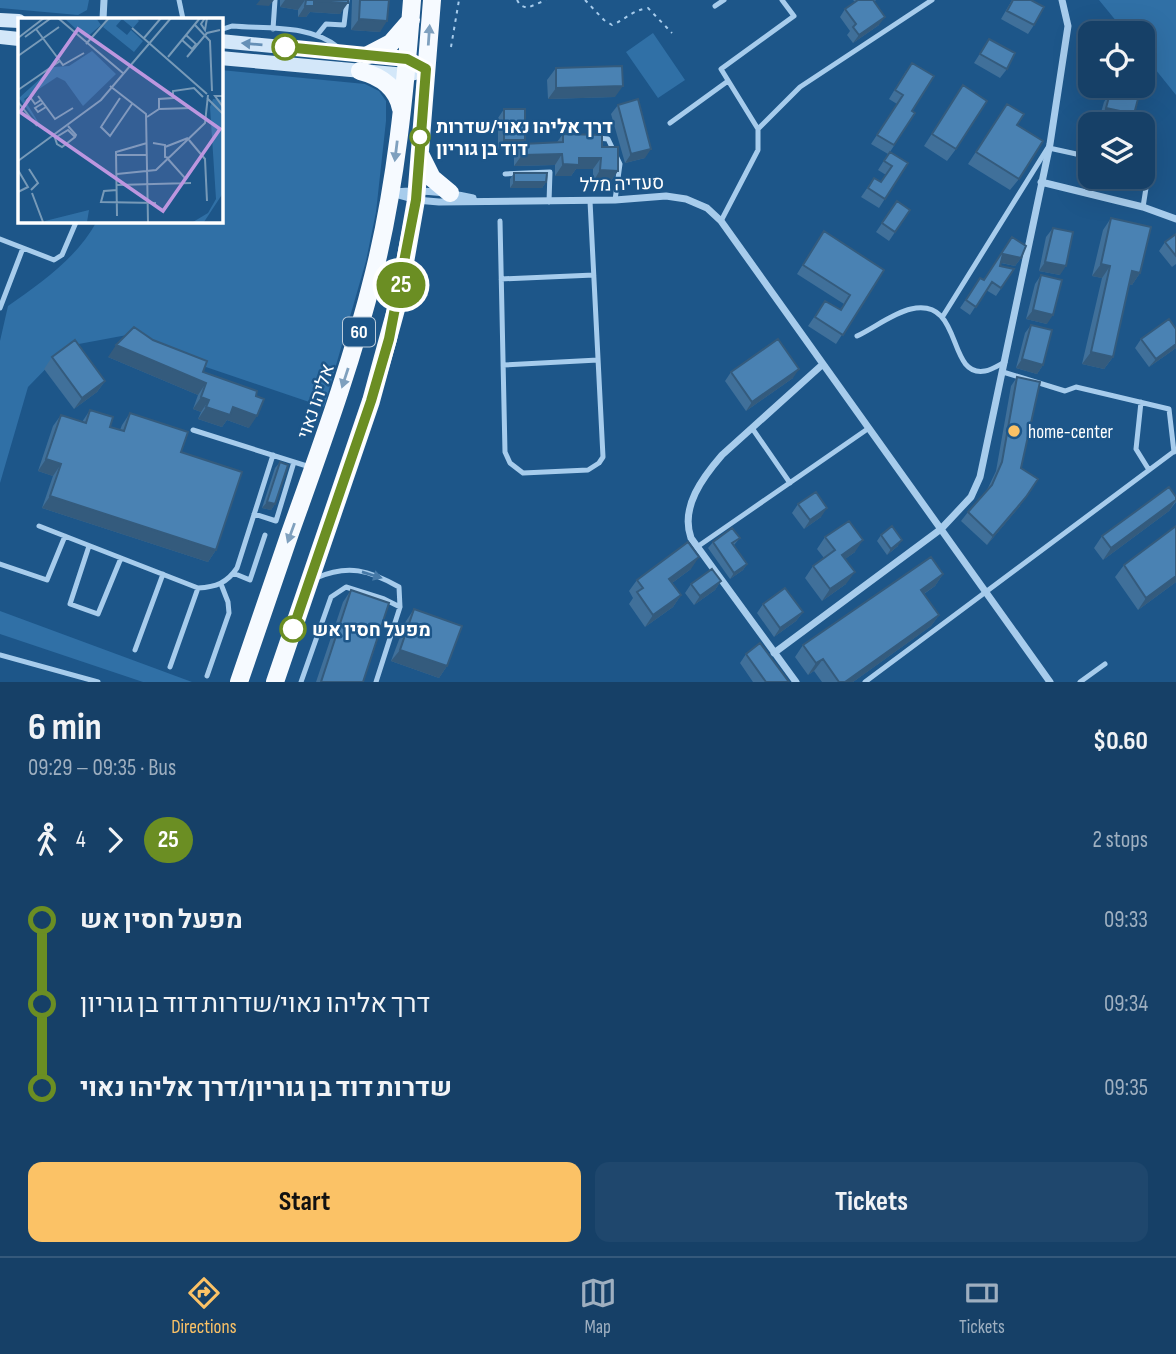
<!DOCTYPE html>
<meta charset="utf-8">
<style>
body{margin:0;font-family:"Sofia Sans Condensed",Heebo,sans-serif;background:#1f476d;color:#f1f3f6;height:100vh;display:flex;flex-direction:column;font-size:26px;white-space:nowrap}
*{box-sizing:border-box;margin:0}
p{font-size:23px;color:#9eafc0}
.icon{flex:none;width:38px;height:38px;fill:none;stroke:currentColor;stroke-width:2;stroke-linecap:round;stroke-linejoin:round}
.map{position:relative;height:682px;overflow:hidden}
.details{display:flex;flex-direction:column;background:#164067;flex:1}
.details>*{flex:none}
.badge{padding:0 14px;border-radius:23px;font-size:24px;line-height:46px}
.fabs{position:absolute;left:1078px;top:21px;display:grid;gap:14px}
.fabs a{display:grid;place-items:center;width:77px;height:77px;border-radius:14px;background:#164067;box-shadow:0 7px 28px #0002,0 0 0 2px #35597b;font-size:35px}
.map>.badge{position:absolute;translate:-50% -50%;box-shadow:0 0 0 4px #fff}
.legs{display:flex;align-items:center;gap:10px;height:77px;padding:0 28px;font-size:23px}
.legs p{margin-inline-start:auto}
.overview{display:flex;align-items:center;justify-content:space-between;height:119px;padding:0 28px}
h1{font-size:38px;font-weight:700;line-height:52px}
.primary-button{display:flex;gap:14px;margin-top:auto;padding:14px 28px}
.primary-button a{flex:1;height:80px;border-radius:14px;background:#fbc266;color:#111;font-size:28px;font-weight:700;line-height:80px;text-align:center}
.primary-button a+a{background:#1f476d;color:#f1f3f6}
ul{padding:0 28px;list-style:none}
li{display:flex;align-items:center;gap:24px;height:84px;font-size:26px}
li i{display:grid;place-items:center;width:10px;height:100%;margin:0 9px;background:currentColor}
li i::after{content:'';width:18px;height:18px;margin:-9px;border:5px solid;border-radius:50%;background:#164067}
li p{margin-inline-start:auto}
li:first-child i{background:linear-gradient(#0000 50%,currentColor 0)}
li:last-child i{background:linear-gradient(currentColor 50%,#0000 0)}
.tab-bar{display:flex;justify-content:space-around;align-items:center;height:98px;border-top:2px solid #35597b;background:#164067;font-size:19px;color:#9eafc0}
.tab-bar a{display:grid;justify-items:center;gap:4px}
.tab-bar .on{color:#fbc266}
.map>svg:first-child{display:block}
.green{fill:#3070a6}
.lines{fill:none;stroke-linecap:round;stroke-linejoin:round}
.path{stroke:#a7ccec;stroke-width:2;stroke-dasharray:3.5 5;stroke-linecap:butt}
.service{stroke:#a7ccec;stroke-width:5}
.minor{stroke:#a7ccec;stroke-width:7}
.secondary{stroke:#d3e7f9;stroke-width:14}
.trunk{stroke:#f6faff;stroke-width:18}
.wall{fill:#40709a}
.shaded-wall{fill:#345b7d}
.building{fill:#4a82b3;stroke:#345b7d;stroke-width:2}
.oneway{fill:#7fa0be}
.oneway2{fill:#6690b6}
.oneway3{fill:#4679a7}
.line-1-casing{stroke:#fff;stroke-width:16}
.line-1{stroke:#6b8e23;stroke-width:10}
.stop-1-dot{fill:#fff;stroke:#6b8e23;stroke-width:3.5}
.poi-dot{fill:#fbc266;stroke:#1d5689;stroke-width:2.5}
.labels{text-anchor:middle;stroke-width:5;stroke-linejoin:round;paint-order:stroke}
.shield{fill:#1d5689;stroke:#bbccdc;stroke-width:2}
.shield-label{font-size:18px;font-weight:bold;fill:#fff}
.stop-label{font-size:19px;font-weight:bold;fill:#fff;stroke:#1d5689;text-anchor:start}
.street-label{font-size:19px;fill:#fff;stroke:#1d5689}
.poi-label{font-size:19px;fill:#fff;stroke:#1d5689;text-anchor:start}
.inset-road{fill:none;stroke:#779ab8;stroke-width:2}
.view{fill:#bd96df;fill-opacity:0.15;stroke:#bd96df;stroke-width:3.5}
.inset-edge{fill:none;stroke:#fff;stroke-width:3.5}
</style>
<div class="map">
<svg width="1176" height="682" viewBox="0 0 1176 682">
<rect width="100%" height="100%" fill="#1d5689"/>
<path class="green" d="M 0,0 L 89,0 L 87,10 L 78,15 L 0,8 Z
M 1099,0 L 1176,0 L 1176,95 L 1143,54 L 1143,33 L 1126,33 Z
M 653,33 L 685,80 L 658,98 L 626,52 Z
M 221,70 L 365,84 L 379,91 L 386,101 L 386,121 L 376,212 L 366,261 L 324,407 L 147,347 L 127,335 L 68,346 L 28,387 L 0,483 L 0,341 L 8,306 C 42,282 77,258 97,221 L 220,220 Z
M 0,611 L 192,682 L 143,682 L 0,634 Z"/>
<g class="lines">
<path class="path" d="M 517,0 L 520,5 L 527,8 L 546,0
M 585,0 L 604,20 L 612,25 C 626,19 633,10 648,8 L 672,33
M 29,18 L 42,19
M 451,47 L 459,0"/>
<path class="service" d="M 179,0 L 183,19
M 715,6 L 724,0
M 273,29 L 275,0
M 220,30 L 232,26 C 267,29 311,24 339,48
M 318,34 L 326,24 L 344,25 L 347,0
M 670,123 L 728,81
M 758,129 L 800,87 L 932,0
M 598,138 L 608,139 L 620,164 L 615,200
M 1049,148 L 1090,157
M 505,174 L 550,172 L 549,202
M 1143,207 L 1146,188 L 1143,174
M 500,221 L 505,452 L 510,463 L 523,473 L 588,470 L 599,463 L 603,457 L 590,201
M 721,221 L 758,150 L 758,129 L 721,69 L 794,16 L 782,0
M 0,239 L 54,260 L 62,255 L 77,220
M 501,279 L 594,275
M 0,308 L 23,248
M 943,316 L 1047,149
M 857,336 C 874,328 893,313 911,309 C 964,297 946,378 985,371 C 992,370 999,365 1005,362
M 503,365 L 598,360
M 1003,372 L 1065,391 L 1076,387 L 1169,409 L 1174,452
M 1141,402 L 1136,449 L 1149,470
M 752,428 L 790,483
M 193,430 L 310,467
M 254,514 L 276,521 L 294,462
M 39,526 L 198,588 C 216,587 227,583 237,568 L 273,455
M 89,546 L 70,604 L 98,614 L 121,558
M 697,547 L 869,428
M 0,564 L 47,580 L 65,536
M 233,573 L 250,580 L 265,535
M 316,578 C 348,564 369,570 399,587 L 400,607 L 376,682
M 135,650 L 163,574
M 0,655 L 98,682
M 170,667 L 198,588
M 207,676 L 229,613 L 228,602 L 221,584
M 301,682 L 331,597 L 346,587 L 384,599 L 400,607
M 865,682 L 1176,450
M 1080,682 L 1105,664"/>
<path class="minor" d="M 103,19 L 104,0
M 1041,182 L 1143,207 L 1176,219
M 395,192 C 422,189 447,192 473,198
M 391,193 L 416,200 L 439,202 L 615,200 L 666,196 L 686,199 L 707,208 L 721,221 L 1050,682
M 774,653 L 941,529 L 971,497 L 980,477 L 1050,144 L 1068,26 L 1062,0
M 796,682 L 691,538 C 680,507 703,477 722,455 L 823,364"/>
<path class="secondary" d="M 0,20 L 19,21
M 0,37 L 19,39
M 220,41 L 407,59 L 426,69
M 220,58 L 406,75 L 415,73"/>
<path class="trunk" d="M 368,55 L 391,43 L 411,20
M 360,71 C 380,76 397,87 401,109
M 421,156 L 432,178 L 450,193
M 239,682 C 256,633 272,585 289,536 C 320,449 352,363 374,273 C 396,184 405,92 412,0
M 275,682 L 371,401 L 398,302 L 416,200 L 432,0"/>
</g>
<path class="wall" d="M 280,0 L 348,0 L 340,14 L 310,12 L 306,17 L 298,17 L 298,10 L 280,7 Z
M 352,0 L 389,0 L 380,32 L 351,30 Z
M 853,0 L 876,0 L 874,2 L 879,25 L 853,43 L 847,35 L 850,31 L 840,17 L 845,9 L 855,2 Z
M 1012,0 L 1031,0 L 1034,25 L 1028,34 L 1001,19 Z
M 989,39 L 1007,69 L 1000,78 L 974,63 Z
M 556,68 L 615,97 L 548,99 L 547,80 Z
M 906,71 L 912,111 L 915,113 L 890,152 L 908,163 L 879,208 L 861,197 L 874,178 L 881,182 L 886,175 L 878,170 L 888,154 L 871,144 L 897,104 L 889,99 Z
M 963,85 L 956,149 L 947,161 L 924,146 Z
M 1110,93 L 1128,123 L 1100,116 L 1104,102 Z
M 1007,104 L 1019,179 L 1010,190 L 968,164 Z
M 618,105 L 645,158 L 625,163 L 611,114 Z
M 504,109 L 523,144 L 557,142 L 563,134 L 602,147 L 618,171 L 610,182 L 593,182 L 593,169 L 576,169 L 571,176 L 555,176 L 555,165 L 514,166 L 514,155 L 518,149 L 498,149 L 498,118 Z
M 514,173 L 546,182 L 542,188 L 510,188 L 510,179 Z
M 897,201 L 910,210 L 889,241 L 876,232 Z
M 1111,218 L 1140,273 L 1132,285 L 1129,284 L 1113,357 L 1104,369 L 1082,364 L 1102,278 L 1092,276 L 1103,230 Z
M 1053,228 L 1060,275 L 1039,271 L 1046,237 Z
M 1176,234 L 1176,264 L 1172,267 L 1159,251 L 1165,242 Z
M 1012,237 L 1021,258 L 1015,266 L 1001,263 L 1000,266 L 1014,269 L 996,296 L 986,290 L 970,315 L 960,308 L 980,278 L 984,280 Z
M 818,240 L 884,270 L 836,344 L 808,326 L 825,301 L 840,310 L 844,304 L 797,274 Z
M 1041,275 L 1047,324 L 1026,319 L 1035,284 Z
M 1031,325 L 1043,365 L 1037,374 L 1016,368 L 1025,333 Z
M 1141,339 L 1176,348 L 1149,367 L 1135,348 Z
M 153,340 L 203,372 L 249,428 L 227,420 L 222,427 L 198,419 L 201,412 L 193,409 L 198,395 L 108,357 Z
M 52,357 L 105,381 L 97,392 L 74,409 L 44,369 Z
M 731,372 L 793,378 L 746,411 L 725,381 Z
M 1017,377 L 1021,468 L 1020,506 L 987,545 L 961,521 L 968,512 L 987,490 L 996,471 L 1011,386 Z
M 90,410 L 110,427 L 120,430 L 122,425 L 130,413 L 181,452 L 216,550 L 208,562 L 42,508 L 53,476 L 38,471 L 53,426 L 61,415 L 82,422 Z
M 280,462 L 275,504 L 271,510 L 262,508 L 275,468 Z
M 1176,497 L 1176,502 L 1169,511 L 1103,560 L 1094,548 L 1102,536 Z
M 798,504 L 821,517 L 804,529 L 792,513 Z
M 1176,526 L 1176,582 L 1138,610 L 1115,577 L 1124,565 Z
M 881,535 L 898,546 L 887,555 L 877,541 Z
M 825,537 L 855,552 L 845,559 L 846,584 L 822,601 L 805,578 L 813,566 L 824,558 L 817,549 Z
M 740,538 L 734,545 L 747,564 L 743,570 L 730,579 L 708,548 L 713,542 Z
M 691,569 L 672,583 L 681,595 L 673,607 L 645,627 L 629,604 L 633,598 L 629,591 L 637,580 Z
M 943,574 L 935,586 L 924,594 L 939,615 L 931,626 L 853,682 L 822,682 L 814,671 L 808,675 L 795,657 L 803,645 Z
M 721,581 L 715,590 L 694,605 L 685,593 L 691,584 Z
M 351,590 L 363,682 L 316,682 L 343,602 Z
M 763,604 L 803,612 L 796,621 L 774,637 L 757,613 Z
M 414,609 L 447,666 L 439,678 L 391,661 L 406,621 Z
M 746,654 L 789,682 L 753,682 L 740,663 Z"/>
<path class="shaded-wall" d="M 260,0 L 274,0 L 269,6 L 256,5 Z
M 285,0 L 305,0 L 298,10 L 280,7 Z
M 314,1 L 348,3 L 340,14 L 310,12 L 306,17 L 298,17 L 305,6 Z
M 885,17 L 879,25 L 853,43 L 859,35 Z
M 359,19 L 387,21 L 380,32 L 351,30 Z
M 623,86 L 615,97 L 548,99 L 556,88 Z
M 1106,108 L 1134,114 L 1128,123 L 1100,116 Z
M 504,140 L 525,140 L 518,149 L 498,149 Z
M 651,149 L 645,158 L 625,163 L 631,154 Z
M 562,154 L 555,165 L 514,166 L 522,155 Z
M 579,158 L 601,158 L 593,169 L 576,169 L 571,176 L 555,176 L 563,164 Z
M 600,170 L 618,171 L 610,182 L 593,182 Z
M 514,182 L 546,182 L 542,188 L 510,188 Z
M 1003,254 L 1021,258 L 1015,266 L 998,262 Z
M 1045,262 L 1066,266 L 1060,275 L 1039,271 Z
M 1101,264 L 1110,266 L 1102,278 L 1092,276 Z
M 1132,271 L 1140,273 L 1132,285 L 1124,283 Z
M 1033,310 L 1053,315 L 1047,324 L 1026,319 Z
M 1176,344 L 1176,348 L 1149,367 L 1156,359 Z
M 116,345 L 206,383 L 198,395 L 108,357 Z
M 1091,352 L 1113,357 L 1104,369 L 1082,364 Z
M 1022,359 L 1043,365 L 1037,374 L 1016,368 Z
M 799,369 L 793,378 L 746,411 L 752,402 Z
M 105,381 L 97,392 L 74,409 L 82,398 Z
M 201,397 L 209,400 L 201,412 L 193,409 Z
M 206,407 L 233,407 L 257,416 L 249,428 L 227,420 L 222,427 L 198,419 Z
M 46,459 L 61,464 L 53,476 L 38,471 Z
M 50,496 L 216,550 L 208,562 L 42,508 Z
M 1026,497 L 1020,506 L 987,545 L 993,536 Z
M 1176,500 L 1169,511 L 1103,560 L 1111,548 Z
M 267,502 L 275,504 L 271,510 L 262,508 Z
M 827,508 L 821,517 L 804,529 L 810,520 Z
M 863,540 L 855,552 L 834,567 L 842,555 Z
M 902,540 L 898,546 L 887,555 L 891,549 Z
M 699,557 L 691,569 L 661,591 L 669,579 Z
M 747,564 L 743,570 L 730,579 L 734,573 Z
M 855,572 L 846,584 L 822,601 L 830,589 Z
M 943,574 L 935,586 L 913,601 L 921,590 Z
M 1176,576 L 1176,582 L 1138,610 L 1146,598 Z
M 721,581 L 715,590 L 694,605 L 700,596 Z
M 681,595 L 673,607 L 645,627 L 653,615 Z
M 803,612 L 796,621 L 774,637 L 780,628 Z
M 939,615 L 931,626 L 853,682 L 845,682 Z
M 400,650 L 447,666 L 439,678 L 391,661 Z
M 823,659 L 814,671 L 808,675 L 816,663 Z"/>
<path class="building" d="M 306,0 L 348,0 L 348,3 L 314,1 L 314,6 L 305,6 Z
M 360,0 L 389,0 L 387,21 L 359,19 Z
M 858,0 L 873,0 L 885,17 L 859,35 L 853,27 L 856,24 L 845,9 Z
M 1013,0 L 1031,0 L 1044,7 L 1034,25 L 1007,11 Z
M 989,39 L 1015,53 L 1007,69 L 980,54 Z
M 912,63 L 934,76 L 912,111 L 915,113 L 894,145 L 877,135 L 903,95 L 895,90 Z
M 622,66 L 623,86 L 556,88 L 556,68 Z
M 963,85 L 987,101 L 956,149 L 932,134 Z
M 1110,93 L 1138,99 L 1134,114 L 1106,108 Z
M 638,99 L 651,149 L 631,154 L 618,105 Z
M 1007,104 L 1024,114 L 1017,125 L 1043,141 L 1019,179 L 976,152 Z
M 504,109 L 525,109 L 525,140 L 504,140 Z
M 563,134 L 602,135 L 602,147 L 618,147 L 618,171 L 600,170 L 601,158 L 579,158 L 579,165 L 563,164 L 562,154 L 522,155 L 522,144 L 563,142 Z
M 890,152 L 908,163 L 885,199 L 868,188 L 874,178 L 881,182 L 892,166 L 884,161 Z
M 514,173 L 547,173 L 546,182 L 514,182 Z
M 897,201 L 910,210 L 895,232 L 882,223 Z
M 1111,218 L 1151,227 L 1140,273 L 1132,271 L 1113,357 L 1091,352 L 1110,266 L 1101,264 Z
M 1053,228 L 1073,232 L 1066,266 L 1045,262 Z
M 824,231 L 884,270 L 843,335 L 815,317 L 825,301 L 841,310 L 850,295 L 803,265 Z
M 1176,234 L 1176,256 L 1165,242 Z
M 1012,237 L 1026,246 L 1021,258 L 1003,254 L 1000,266 L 1014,269 L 1001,288 L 992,282 L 976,307 L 966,300 L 980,278 L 984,280 Z
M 1041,275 L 1062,280 L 1053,315 L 1033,310 Z
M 1169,319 L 1176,329 L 1176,344 L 1156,359 L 1141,339 Z
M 1031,325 L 1052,330 L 1043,365 L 1022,359 Z
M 134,327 L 153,340 L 207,361 L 203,372 L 257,391 L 256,396 L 264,399 L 257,416 L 233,407 L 230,415 L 206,407 L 209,400 L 201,397 L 206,383 L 116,345 Z
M 778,339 L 799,369 L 752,402 L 731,372 Z
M 75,340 L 105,381 L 82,398 L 52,357 Z
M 1017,377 L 1040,382 L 1021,468 L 1038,479 L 1026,497 L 993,536 L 968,512 L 992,485 L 1002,462 Z
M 90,410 L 113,417 L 110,427 L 124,431 L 130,413 L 188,432 L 181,452 L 242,472 L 216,550 L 50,496 L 61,464 L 46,459 L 61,415 L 86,423 Z
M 280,462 L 288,465 L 275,504 L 267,502 Z
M 1169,487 L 1176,497 L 1176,500 L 1111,548 L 1102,536 Z
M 816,492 L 827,508 L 810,520 L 798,504 Z
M 849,521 L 863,540 L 842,555 L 855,572 L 830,589 L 813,566 L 835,550 L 825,537 Z
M 892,526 L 902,540 L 891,549 L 881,535 Z
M 1176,526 L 1176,576 L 1146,598 L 1124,565 Z
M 732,528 L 740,538 L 732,543 L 747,564 L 734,573 L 713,542 Z
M 688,542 L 699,557 L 669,579 L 681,595 L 653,615 L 637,592 L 643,588 L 637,580 Z
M 931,557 L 943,574 L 921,590 L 939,615 L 845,682 L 839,682 L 823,659 L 816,663 L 803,645 Z
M 712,569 L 721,581 L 700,596 L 691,584 Z
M 785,588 L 803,612 L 780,628 L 763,604 Z
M 351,590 L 389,603 L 363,682 L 321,682 Z
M 414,609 L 462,626 L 447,666 L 400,650 Z
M 760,643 L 789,682 L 766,682 L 746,654 Z"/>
<defs><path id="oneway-solid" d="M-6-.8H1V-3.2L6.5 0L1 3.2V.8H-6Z" transform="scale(1.75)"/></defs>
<g class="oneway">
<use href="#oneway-solid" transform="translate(429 35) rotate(-86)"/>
<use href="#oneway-solid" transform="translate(396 151) rotate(97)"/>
<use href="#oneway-solid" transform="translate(345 378) rotate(108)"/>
<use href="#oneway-solid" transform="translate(291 533) rotate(110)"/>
</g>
<use class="oneway2" href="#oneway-solid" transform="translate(252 44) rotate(-175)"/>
<use class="oneway3" href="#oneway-solid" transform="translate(372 575) rotate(17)"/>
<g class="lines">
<defs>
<path id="line-1" d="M 285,47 L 407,59 L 426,69 L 416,200 L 389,339 L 371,401 L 293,629"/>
</defs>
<use href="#line-1" class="line-1-casing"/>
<use href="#line-1" class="line-1"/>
</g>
<g class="stop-1-dot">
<circle cx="285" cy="47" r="12"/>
<circle cx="420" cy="137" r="9"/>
<circle cx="293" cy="629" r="12"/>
</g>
<circle class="poi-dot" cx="1014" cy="431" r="7"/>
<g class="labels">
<rect class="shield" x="343" y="317.5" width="32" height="29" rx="5"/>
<g class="shield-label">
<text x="359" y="338">60</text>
</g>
<g class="stop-label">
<text x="436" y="133">דרך אליהו נאוי/שדרות<tspan x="436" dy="22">דוד בן גוריון</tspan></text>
<text x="312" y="636">מפעל חסין אש</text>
</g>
<g class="street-label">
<text transform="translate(622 183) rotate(-2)" y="7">סעדיה מלל</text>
<text transform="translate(315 401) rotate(-71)" y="7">אליהו נאוי</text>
</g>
<g class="poi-label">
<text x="1028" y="438">home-center</text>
</g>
</g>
<g transform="translate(18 18)">
<rect width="205" height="205" fill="#1d5689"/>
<path d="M 46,0 L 78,0 L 83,7 L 68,20 ZM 92,0 L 118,0 L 121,3 L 115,10 L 104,1 L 98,8 L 109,17 L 113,12 L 125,23 L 116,34 L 85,9 ZM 74,33 L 98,56 L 65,88 L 47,63 L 39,59 L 6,81 L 27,115 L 1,80 L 35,49 L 51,48 ZM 195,81 L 205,82 L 205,175 L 186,204 L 175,204 L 190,195 L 198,181 L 192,89 ZM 71,192 L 69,204 L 27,204 L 27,203 Z" fill="#3070a6"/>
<path class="inset-road" d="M 40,0 L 106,56M 187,0 L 183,6 L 187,12 L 189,0M 177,7 L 192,23 L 194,73M 114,10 L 189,76M 18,11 L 45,47 L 66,35M 7,19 L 33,0M 0,20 L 26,0M 126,20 L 143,0M 164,22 L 174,31 L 178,26 L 168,17M 68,26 L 91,0M 0,38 L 41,9M 150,39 L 182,0M 169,39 L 189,15 L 202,12M 92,68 L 128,96 L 130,204M 0,72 L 42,43M 20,78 L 37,101 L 55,90M 205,78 L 197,78 L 205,89M 102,80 L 83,109 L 92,118 L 114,86M 189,80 L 205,96M 8,83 L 12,79 L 17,86 L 23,82M 0,84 L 19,108M 25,85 L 17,90 L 20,94 L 28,89M 141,91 L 174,90M 129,99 L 141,91 L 141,81 L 155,80 L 155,73 L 176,70 L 185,79M 50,108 L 58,117 L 57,119 L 44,129 L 39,126 L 37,120 L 50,112 L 57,119M 171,122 L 187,141 L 189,183M 135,125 L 147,127 L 147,139 L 151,140M 147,129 L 170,120M 98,137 L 129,137M 150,141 L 167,160 L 164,165M 0,143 L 83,82 L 153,0M 11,151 L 20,165 L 13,172M 0,152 L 10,169 L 0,174M 99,156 L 138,152 L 187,105 L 190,77M 99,167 L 173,165M 99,172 L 86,173 L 83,184 L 138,185M 14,175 L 25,204M 99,198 L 98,134 L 129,125"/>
<path class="view" d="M 60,11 L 202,111 L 145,193 L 2,94 Z"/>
<rect width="205" height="205" class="inset-edge"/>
</g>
</svg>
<div class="fabs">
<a><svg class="icon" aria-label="locate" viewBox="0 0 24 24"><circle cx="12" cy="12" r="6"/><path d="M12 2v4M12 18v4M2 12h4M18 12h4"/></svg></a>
<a><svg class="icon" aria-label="layers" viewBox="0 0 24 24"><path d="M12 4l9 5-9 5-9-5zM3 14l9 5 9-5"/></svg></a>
</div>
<b class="badge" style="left:401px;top:285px;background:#6b8e23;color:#fff">25</b>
</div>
<section class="details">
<div class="overview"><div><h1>6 min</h1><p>09:29 – 09:35 · Bus</p></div><b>$0.60</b></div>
<div class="legs"><svg class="icon" aria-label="walk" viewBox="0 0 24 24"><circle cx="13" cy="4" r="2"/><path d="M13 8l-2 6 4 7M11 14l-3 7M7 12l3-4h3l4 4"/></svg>4<svg class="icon" aria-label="forward" viewBox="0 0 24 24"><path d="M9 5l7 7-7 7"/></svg><b class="badge" style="background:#6b8e23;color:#fff">25</b><p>2 stops</p></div>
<ul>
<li><i style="color:#6b8e23"></i><b>מפעל חסין אש</b><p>09:33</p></li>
<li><i style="color:#6b8e23"></i><span>דרך אליהו נאוי/שדרות דוד בן גוריון</span><p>09:34</p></li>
<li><i style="color:#6b8e23"></i><b>שדרות דוד בן גוריון/דרך אליהו נאוי</b><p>09:35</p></li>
</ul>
<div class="primary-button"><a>Start</a><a>Tickets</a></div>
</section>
<nav class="tab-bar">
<a class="on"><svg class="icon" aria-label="directions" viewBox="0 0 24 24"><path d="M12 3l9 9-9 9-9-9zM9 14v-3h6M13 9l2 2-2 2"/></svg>Directions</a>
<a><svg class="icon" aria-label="map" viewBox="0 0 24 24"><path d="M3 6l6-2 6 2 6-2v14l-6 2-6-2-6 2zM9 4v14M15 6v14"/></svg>Map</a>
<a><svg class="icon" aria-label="tickets" viewBox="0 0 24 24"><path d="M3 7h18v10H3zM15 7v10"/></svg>Tickets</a>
</nav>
